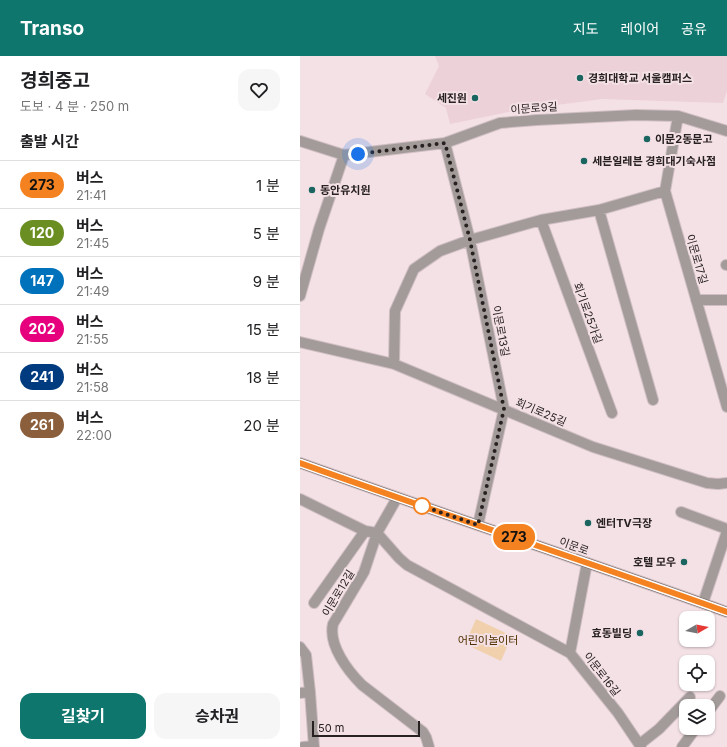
<!DOCTYPE html>
<html lang="ko">
<meta charset="utf-8">
<style>
body{margin:0;font-family:Inter,"Noto Sans KR",sans-serif;background:#f6f6f6;color:#202124;height:100vh;display:flex;flex-direction:column;font-size:15px;white-space:nowrap}
*{box-sizing:border-box;margin:0}
p{font-size:13px;color:#757577}
.icon{flex:none;width:22px;height:22px;fill:none;stroke:currentColor;stroke-width:2;stroke-linecap:round;stroke-linejoin:round}
.map{position:relative;flex:1;overflow:hidden}
.drawer{display:flex;flex-direction:column;background:#fff;width:300px}
.drawer>*{flex:none}
.badge{padding:0 8px;border-radius:13px;font-size:14px;line-height:26px}
.needle{width:26px;rotate:81deg}
.controls{position:absolute;left:379px;top:555px;display:grid;gap:8px}
.controls a{display:grid;place-items:center;width:36px;height:36px;border-radius:8px;background:#fff;box-shadow:0 1px 3px #0004;font-size:20px}
.scale{position:absolute;left:12px;bottom:10px;width:108px;box-sizing:border-box;padding-left:4px;border:2px solid #282122;border-top:0;font-size:11px;line-height:14px;white-space:nowrap;color:#282122;-webkit-text-stroke:3px #f4e1e6;paint-order:stroke}
.you{position:absolute;width:20px;height:20px;margin:-10px;border:3px solid #fff;border-radius:50%;background:#1a73e8;box-shadow:0 0 0 6px #1a73e833}
.map>.badge{position:absolute;translate:-50% -50%;box-shadow:0 0 0 2px #fff}
h2{padding:0 20px;font-size:15px;line-height:36px}
.round{display:grid;place-items:center;flex:none;width:42px;height:42px;border-radius:12px;background:#f6f6f6}
.head{display:flex;align-items:center;justify-content:space-between;height:68px;padding:0 20px}
h1{font-size:19px;font-weight:700;line-height:30px}
.button{display:flex;gap:8px;margin-top:auto;padding:8px 20px}
.button a{flex:1;height:46px;border-radius:12px;background:#0f766e;color:#fff;font-size:16px;font-weight:700;line-height:46px;text-align:center}
.button a+a{background:#f6f6f6;color:#202124}
ul{padding:0;list-style:none}
li{display:flex;align-items:center;gap:12px;height:48px;padding:0 20px;border-top:1px solid #e0e0e0}
li div{flex:1}
li b{display:block;font-size:15px}
li em{font-style:normal}
li .badge{min-width:44px;font-weight:700;text-align:center}
header{display:flex;align-items:center;gap:24px;box-sizing:border-box;height:56px;padding:0 20px;background:#0f766e;color:#fff}
header strong{font-size:19px}
nav{display:flex;gap:22px;margin-inline-start:auto;font-size:14px}
main{display:flex;flex:1;min-height:0}
.map>svg:first-child{display:block}
.built{fill:#edd1d8}
.green{fill:#f1d1ad}
.lines{fill:none;stroke-linecap:round;stroke-linejoin:round}
.minor-casing{stroke:#cfbec3;stroke-width:12}
.major-casing{stroke:#cfbec3;stroke-width:12}
.minor{stroke:#a29b99;stroke-width:10}
.major{stroke:#695c59;stroke-width:10}
.line-casing{stroke:#fff;stroke-width:9}
.line{stroke:#f58220;stroke-width:6}
.walk{stroke:#282122;stroke-width:4;stroke-dasharray:0 7.2}
.poi-dot{fill:#1a655f;stroke:#f4e1e6;stroke-width:1.5}
.stop-dot{fill:#fff;stroke:#f58220;stroke-width:2}
.labels{text-anchor:middle;stroke-width:4;stroke-linejoin:round;paint-order:stroke}
.poi-label{font-size:11px;font-weight:bold;fill:#282122;stroke:#f4e1e6;text-anchor:start}
.street-label{font-size:11px;fill:#282122;stroke:#f4e1e6}
.park-label{font-size:11px;fill:#513101;stroke:#f4e1e6}
</style>
<header>
<strong>Transo</strong>
<nav><a>지도</a><a>레이어</a><a>공유</a></nav>
</header>
<main>
<section class="drawer">
<div class="head"><div><h1>경희중고</h1><p>도보 · 4 분 · 250 m</p></div><a class="round"><svg class="icon" aria-label="heart" viewBox="0 0 24 24"><path d="M12 20l-8-8c-3-5 5-10 8-4 3-6 11-1 8 4z"/></svg></a></div>
<h2>출발 시간</h2>
<ul>
<li><span class="badge" style="background:#f58220;color:#111">273</span><div><b>버스</b><p>21:41</p></div><em>1 분</em></li>
<li><span class="badge" style="background:#6b8e23;color:#fff">120</span><div><b>버스</b><p>21:45</p></div><em>5 분</em></li>
<li><span class="badge" style="background:#0072bc;color:#fff">147</span><div><b>버스</b><p>21:49</p></div><em>9 분</em></li>
<li><span class="badge" style="background:#e6007e;color:#fff">202</span><div><b>버스</b><p>21:55</p></div><em>15 분</em></li>
<li><span class="badge" style="background:#003b80;color:#fff">241</span><div><b>버스</b><p>21:58</p></div><em>18 분</em></li>
<li><span class="badge" style="background:#8b5e3c;color:#fff">261</span><div><b>버스</b><p>22:00</p></div><em>20 분</em></li>
</ul>
<div class="button"><a>길찾기</a><a>승차권</a></div>
</section>
<div class="map">
<svg width="427" height="691" viewBox="0 0 427 691">
<rect width="100%" height="100%" fill="#f4e1e6"/>
<path class="built" d="M 135,0 L 427,0 L 427,35 L 423,47 L 302,43 L 219,54 L 150,68 L 146,52 L 125,38 L 139,10 Z"/>
<path class="green" d="M 176,563 L 212,580 L 201,605 L 165,588 Z"/>
<g class="lines">
<defs>
<path id="minor" d="M 378,60 L 365,135 L 427,351
M 0,85 L 44,99
M 145,87 L 170,184 L 204,353 L 178,469
M 299,154 L 353,344
M 241,164 L 312,357
M 426,209 L 427,209
M 0,240 L 19,173 L 44,99 L 145,87 L 200,67 L 237,64 L 336,59 L 378,60 L 427,75
M 396,244 L 427,244
M 0,286 L 94,308 L 293,391 L 407,427 L 418,428 L 427,427
M 94,308 L 95,255 L 114,213 L 140,195 L 170,184 L 241,164 L 299,154 L 365,135
M 97,442 L 77,477 L 99,502 L 107,509 L 270,597
M 0,443 L 65,475 L 77,477 L 64,516 L 33,568 C 28,589 48,615 62,629 L 123,676 L 126,681 L 129,691
M 381,456 L 427,473
M 287,507 L 270,597 L 318,657 L 341,691
M 14,547 L 65,475
M 403,547 L 427,475
M 0,591 L 6,599 L 10,636 L 14,691
M 0,637 L 10,636
M 408,656 L 420,640
M 340,688 L 359,673 L 390,641
M 3,691 L 14,690
M 382,691 L 396,672"/>
<path id="major" d="M 0,407 C 142,458 285,505 427,556"/>
</defs>
<use href="#minor" class="minor-casing"/>
<use href="#major" class="major-casing"/>
<use href="#minor" class="minor"/>
<use href="#major" class="major"/>
</g>
<g class="lines">
<defs>
<path id="line" d="M 0,407 C 142,458 285,505 427,556"/>
</defs>
<use href="#line" class="line-casing"/>
<use href="#line" class="line"/>
<path class="walk" d="M 58,98 L 145,87 L 170,184 L 204,353 L 178,469 L 122,450"/>
</g>
<g class="poi-dot">
<circle cx="280" cy="22" r="4"/>
<circle cx="175" cy="42" r="4"/>
<circle cx="347" cy="83" r="4"/>
<circle cx="284" cy="105" r="4"/>
<circle cx="12" cy="134" r="4"/>
<circle cx="288" cy="467" r="4"/>
<circle cx="384" cy="506" r="4"/>
<circle cx="340" cy="577" r="4"/>
</g>
<circle class="stop-dot" cx="122" cy="450" r="8"/>
<g class="labels">
<g class="poi-label">
<text x="288" y="26">경희대학교 서울캠퍼스</text>
<text x="167" y="46" text-anchor="end">세진원</text>
<text x="355" y="87">이문2동문고</text>
<text x="292" y="109">세븐일레븐 경희대기숙사점</text>
<text x="20" y="138">동안유치원</text>
<text x="296" y="471">엔터TV극장</text>
<text x="376" y="510" text-anchor="end">호텔 모우</text>
<text x="332" y="581" text-anchor="end">효동빌딩</text>
</g>
<g class="street-label">
<text transform="translate(234 52) rotate(-4)" y="4">이문로9길</text>
<text transform="translate(397 203) rotate(74)" y="4">이문로17길</text>
<text transform="translate(288 257) rotate(70)" y="4">회기로25가길</text>
<text transform="translate(201 275) rotate(79)" y="4">이문로13길</text>
<text transform="translate(241 356) rotate(23)" y="4">회기로25길</text>
<text transform="translate(274 490) rotate(20)" y="4">이문로</text>
<text transform="translate(38 537) rotate(-59)" y="4">이문로12길</text>
<text transform="translate(302 618) rotate(52)" y="4">이문로16길</text>
</g>
<g class="park-label">
<text x="188" y="588">어린이놀이터</text>
</g>
</g>
</svg>
<div class="controls">
<a><svg class="needle" viewBox="-14 -14 28 28"><path d="M0-13l5 13h-10z" fill="#e53935"/><path d="M0 13l5-13h-10z" fill="#757577"/></svg></a>
<a><svg class="icon" aria-label="locate" viewBox="0 0 24 24"><circle cx="12" cy="12" r="6"/><path d="M12 2v4M12 18v4M2 12h4M18 12h4"/></svg></a>
<a><svg class="icon" aria-label="layers" viewBox="0 0 24 24"><path d="M12 4l9 5-9 5-9-5zM3 14l9 5 9-5"/></svg></a>
</div>
<div class="scale">50 m</div>
<div class="you" style="left:58px;top:98px"></div>
<b class="badge" style="left:214px;top:481px;background:#f58220;color:#111">273</b>
</div>
</main>
